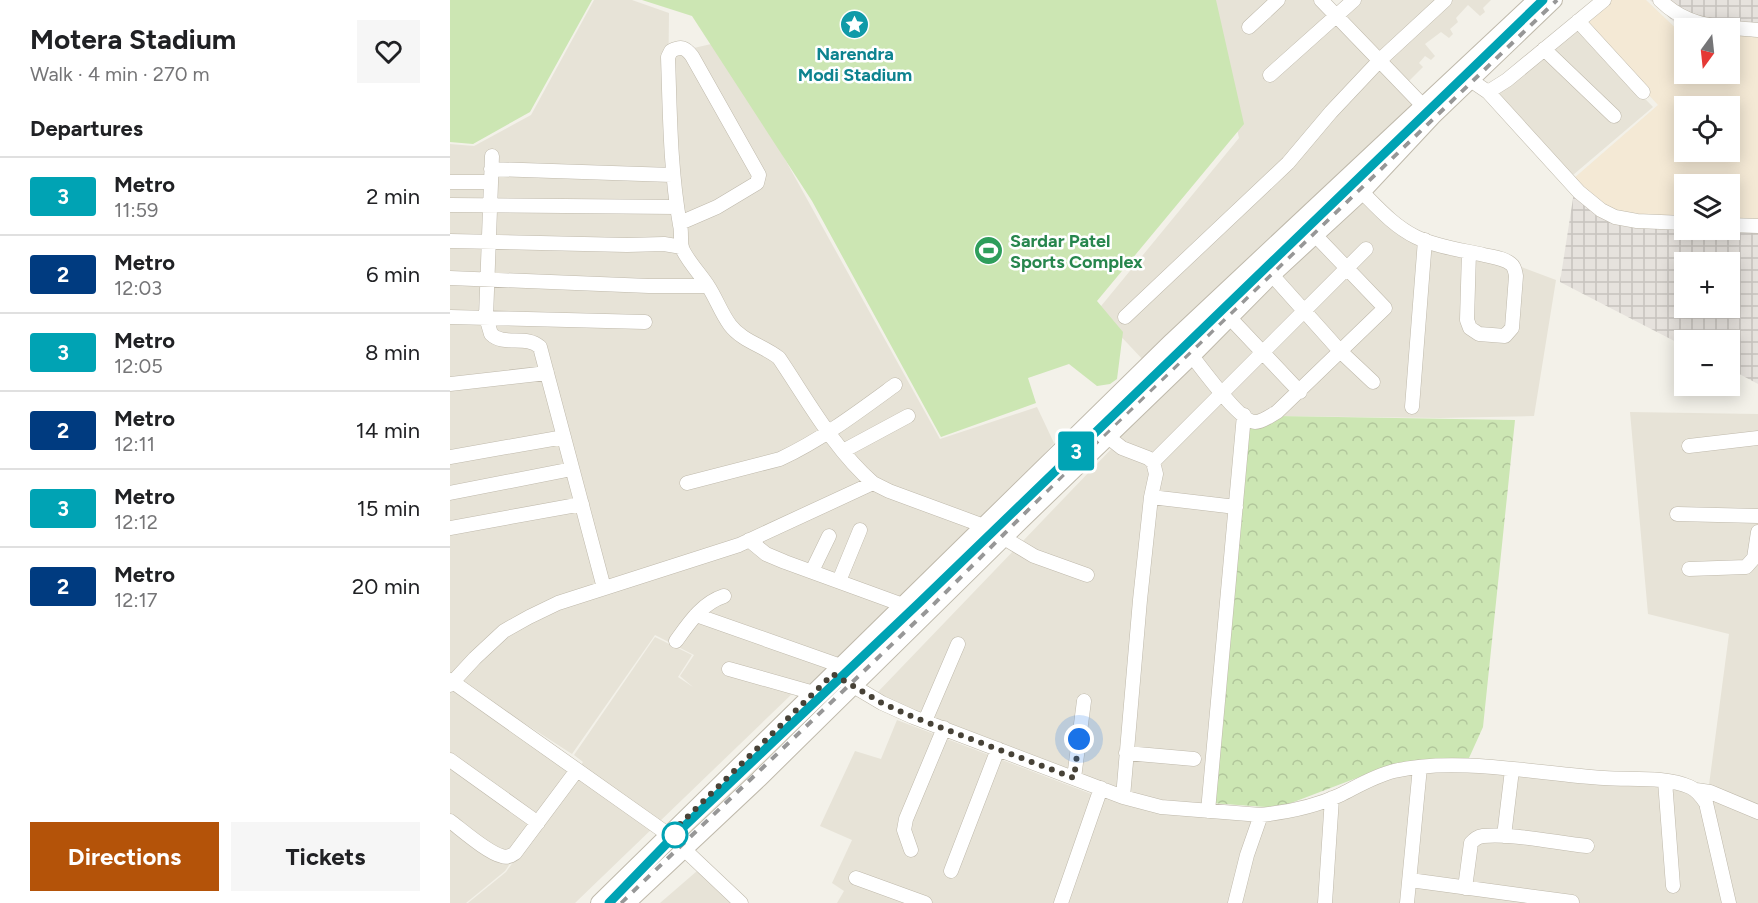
<!DOCTYPE html>
<meta charset="utf-8">
<style>
body{margin:0;font-family:Figtree,sans-serif;background:#f6f6f6;color:#202124;height:100vh;display:flex;flex-direction:column;font-size:22px;white-space:nowrap}
*{box-sizing:border-box;margin:0}
p{font-size:20px;color:#757577}
.icon{flex:none;width:33px;height:33px;fill:none;stroke:currentColor;stroke-width:2;stroke-linecap:round;stroke-linejoin:round}
.map{position:relative;flex:1;overflow:hidden}
.side{display:flex;flex-direction:column;background:#fff;width:450px}
.side>*{flex:none}
.badge{padding:0 12px;border-radius:4px;font-size:21px;line-height:39px}
.needle{width:39px;rotate:195deg}
.controls{position:absolute;left:1224px;top:18px;display:grid;gap:12px}
.controls a{display:grid;place-items:center;width:66px;height:66px;border-radius:0px;background:#fff;box-shadow:0 3px 15px #0003;font-size:30px}
.you{position:absolute;width:30px;height:30px;margin:-15px;border:4px solid #fff;border-radius:50%;background:#1a73e8;box-shadow:0 0 0 9px #1a73e833}
.map>.badge{position:absolute;translate:-50% -50%;box-shadow:0 0 0 3px #fff}
h2{padding:0 30px;font-size:22px;line-height:54px}
.round{display:grid;place-items:center;flex:none;width:63px;height:63px;border-radius:0px;background:#f6f6f6}
.head{display:flex;align-items:center;justify-content:space-between;height:102px;padding:0 30px}
h1{font-size:28px;font-weight:700;line-height:45px}
.cta{display:flex;gap:12px;margin-top:auto;padding:12px 30px}
.cta a{flex:1;height:69px;border-radius:0px;background:#b45309;color:#fff;font-size:24px;font-weight:700;line-height:69px;text-align:center}
.cta a+a{background:#f6f6f6;color:#202124}
ul{padding:0;list-style:none}
li{display:flex;align-items:center;gap:18px;height:78px;padding:0 30px;border-top:2px solid #e0e0e0}
li div{flex:1}
li b{display:block;font-size:22px}
li em{font-style:normal}
li .badge{min-width:66px;font-weight:700;text-align:center}
main{display:flex;flex:1;min-height:0}
.map>svg:first-child{display:block}
.residential{fill:#e7e3d7}
.commercial{fill:#f4e9d5;fill-rule:evenodd}
.industrial{fill:url(#industrial-grid);fill-rule:evenodd}
.forest{fill:url(#forest-crowns)}
.pitch{fill:#cce6b3}
.lines{fill:none;stroke-linecap:round;stroke-linejoin:round}
.minor-casing{stroke:#bfb9ab;stroke-width:15}
.tertiary-casing{stroke:#bfb9ab;stroke-width:18}
.minor{stroke:#fff;stroke-width:14}
.tertiary{stroke:#fff;stroke-width:16}
.rail{stroke:#979797;stroke-width:4;stroke-dasharray:8 8;stroke-linecap:butt}
.line-casing{stroke:#fff;stroke-width:14}
.line{stroke:#00a3b4;stroke-width:9}
.walk{stroke:#474237;stroke-width:6;stroke-dasharray:0 10.8}
.stop-dot{fill:#fff;stroke:#00a3b4;stroke-width:3}
.labels{text-anchor:middle;stroke-width:5;stroke-linejoin:round;paint-order:stroke}
.culture-label{font-size:18px;font-weight:bold;fill:#0d838f;stroke:#fff}
.leisure-label{font-size:18px;font-weight:bold;fill:#27864d;stroke:#fff;text-anchor:start}
</style>
<main>
<section class="side">
<div class="head"><div><h1>Motera Stadium</h1><p>Walk · 4 min · 270 m</p></div><a class="round"><svg class="icon" aria-label="heart" viewBox="0 0 24 24"><path d="M12 20l-8-8c-3-5 5-10 8-4 3-6 11-1 8 4z"/></svg></a></div>
<h2>Departures</h2>
<ul>
<li><span class="badge" style="background:#00a3b4;color:#fff">3</span><div><b>Metro</b><p>11:59</p></div><em>2 min</em></li>
<li><span class="badge" style="background:#003b80;color:#fff">2</span><div><b>Metro</b><p>12:03</p></div><em>6 min</em></li>
<li><span class="badge" style="background:#00a3b4;color:#fff">3</span><div><b>Metro</b><p>12:05</p></div><em>8 min</em></li>
<li><span class="badge" style="background:#003b80;color:#fff">2</span><div><b>Metro</b><p>12:11</p></div><em>14 min</em></li>
<li><span class="badge" style="background:#00a3b4;color:#fff">3</span><div><b>Metro</b><p>12:12</p></div><em>15 min</em></li>
<li><span class="badge" style="background:#003b80;color:#fff">2</span><div><b>Metro</b><p>12:17</p></div><em>20 min</em></li>
</ul>
<div class="cta"><a>Directions</a><a>Tickets</a></div>
</section>
<div class="map">
<svg width="1308" height="903" viewBox="0 0 1308 903">
<defs>
<pattern id="industrial-grid" width="8" height="8" patternUnits="userSpaceOnUse" patternTransform="scale(1.5)"><rect width="8" height="8" fill="#e6e2dd"/><path d="M0 4h8M4 0v8" fill="none" stroke="#c7c3be"/></pattern>
<pattern id="forest-crowns" width="20" height="18" patternUnits="userSpaceOnUse" patternTransform="scale(1.5)"><rect width="20" height="18" fill="#cce6b3"/><path d="M2 6a3 3 0 1 1 6 0M12 15a3 3 0 1 1 6 0" fill="none" stroke="#b1c69b"/></pattern>
</defs>
<rect width="100%" height="100%" fill="#f3f1e9"/>
<path class="residential" d="M 144,0 L 182,0 L 219,13 L 217,182 L 233,253 L 256,291 L 325,363 L 411,483 L 526,527 L 356,695 L 344,692 L 125,903 L 18,903 L 56,872 L 133,762 L 124,755 L 205,637 L 242,655 L 228,677 L 243,687 L 230,676 L 244,655 L 205,635 L 122,754 L 9,681 L 25,660 L 108,600 L 0,677 L 0,144 L 24,146 L 81,115 Z
M 758,0 L 866,0 L 968,106 L 695,362 L 647,311 L 789,138 Z
M 908,0 L 1041,0 L 1033,8 L 1035,12 L 1030,16 L 1018,5 L 1006,18 L 1008,22 L 1000,29 L 1003,34 L 999,38 L 991,32 L 975,44 L 985,56 L 981,60 L 975,56 L 969,63 L 973,67 L 956,84 L 891,16 Z
M 1126,28 L 1203,107 L 1123,175 L 1046,94 Z
M 270,42 L 490,439 L 587,407 L 604,443 L 532,521 L 441,487 L 407,467 L 331,356 L 293,331 L 235,252 L 222,53 Z
M 915,196 L 950,228 L 1053,260 L 1106,280 L 1084,416 L 990,418 L 827,416 L 753,804 L 806,818 L 782,903 L 616,903 L 652,791 L 670,793 L 424,696 L 666,444 L 661,440 Z
M 1180,412 L 1308,414 L 1308,903 L 1280,903 L 1257,800 L 1279,634 L 1198,614 Z
M 0,686 L 121,771 L 55,871 L 16,903 L 0,903 Z
M 447,720 L 644,795 L 608,903 L 387,903 L 394,891 L 382,883 L 402,840 L 370,826 L 405,751 L 431,759 Z
M 975,771 L 1055,774 L 1239,789 L 1252,799 L 1276,903 L 787,903 L 813,819 L 916,783 Z
M 247,871 L 281,903 L 210,903 Z"/>
<path class="commercial" d="M 1157,0 L 1196,0 L 1234,36 L 1234,74 L 1280,74 L 1280,36 L 1308,36 L 1308,219 L 1280,219 L 1280,184 L 1234,184 L 1234,217 L 1188,216 L 1165,212 L 1123,179 L 1208,105 L 1132,22 ZM 1234,106 L 1280,106 L 1280,152 L 1234,152 Z"/>
<path class="industrial" d="M 1200,0 L 1308,0 L 1308,34 L 1280,28 L 1234,28 L 1234,31 Z
M 1124,192 L 1149,213 L 1234,230 L 1308,228 L 1308,384 L 1280,369 L 1280,340 L 1234,340 L 1234,346 L 1110,282 ZM 1234,262 L 1280,262 L 1280,308 L 1234,308 Z"/>
<path class="forest" d="M 827,416 L 1065,420 L 1033,727 L 1019,758 L 946,763 L 828,808 L 761,803 L 789,423 Z"/>
<path class="pitch" d="M 0,0 L 142,0 L 80,112 L 23,144 L 0,142 Z
M 192,0 L 766,0 L 794,124 L 647,301 L 673,332 L 667,379 L 660,384 L 647,386 L 619,364 L 578,378 L 586,403 L 491,437 L 362,201 L 242,16 Z"/>
<g class="lines">
<defs>
<path id="minor" d="M 871,0 L 980,113
M 1210,0 C 1239,29 1270,26 1308,30
M 1128,21 L 1193,92
M 799,27 L 828,0
M 1094,49 L 1164,116
M 820,75 L 904,0
M 1013,75 L 1038,92 L 1057,80 L 1154,0
M 1038,92 L 1129,192 L 1151,210 L 1165,217 L 1187,221 L 1234,223
M 42,156 L 36,317 L 41,334 C 54,347 76,334 90,347 L 154,588
M 41,169 L 222,175
M 0,182 L 41,182
M 912,192 C 929,209 944,226 966,237 C 987,247 1012,250 1034,255 C 1043,257 1054,258 1061,264 C 1065,267 1065,271 1066,276 L 1062,328 L 1055,336 L 1029,334 L 1020,328 L 1017,320 L 1019,252
M 0,205 L 227,207
M 230,223 L 267,207 L 307,183 L 309,175 L 242,56 C 235,47 231,46 221,51 L 218,57 C 220,113 220,169 230,225 C 232,232 230,242 232,248 C 236,259 251,275 258,286 C 266,298 271,313 280,325 C 292,341 314,346 329,358 C 358,401 384,449 423,483
M 1280,225 L 1308,226
M 0,241 L 177,245 L 214,244 L 232,247
M 822,275 L 890,351 L 923,382
M 0,278 L 199,286 L 258,286
M 0,317 L 195,322
M 675,317 L 838,163 L 881,112 L 930,60 L 995,0
M 780,318 L 850,392
M 742,356 C 752,369 791,422 805,422 C 812,422 820,416 827,412 L 935,308 L 865,235
M 0,384 L 97,373
M 962,407 L 975,240
M 639,422 L 672,448 L 698,458 L 703,462 L 706,474 L 701,497 L 690,600 L 673,797
M 1239,446 L 1308,438
M 393,451 L 458,416
M 0,457 L 114,437
M 703,462 L 916,249
M 237,483 L 330,459 C 371,440 408,412 445,385
M 0,493 L 122,469
M 701,497 L 786,507
M 1227,514 L 1308,516
M 0,528 L 132,504
M 299,540 L 316,554 L 335,562 L 453,605
M 1239,569 L 1296,567 L 1304,558 L 1308,532
M 362,571 L 379,536
M 389,581 L 410,530
M 246,615 L 391,666
M 226,641 C 239,623 252,603 274,596
M 279,669 L 364,693
M 383,674 L 432,703 L 463,717 L 673,797 L 711,807 L 811,815
M 0,680 L 219,835 L 291,903
M 0,685 L 25,658 L 54,631 L 79,617 L 108,603 L 289,545 L 423,483 L 439,491 L 534,526 L 584,556 L 637,575
M 475,721 L 508,644
M 676,753 L 744,759
M 0,760 L 88,823
M 624,778 L 634,701
M 1215,781 L 1223,886
M 1246,790 L 1260,792 L 1308,812
M 758,811 L 794,415
M 0,821 C 12,830 38,853 52,856 C 57,858 61,856 65,853 L 127,770
M 1054,836 L 1062,770
M 461,850 L 454,830 L 456,819 L 494,728
M 501,871 L 548,749
M 406,878 L 475,903
M 960,880 L 1122,902
M 1015,888 L 1021,843 C 1025,839 1027,837 1033,836 C 1062,833 1107,843 1137,846
M 611,903 L 651,788
M 785,903 L 797,855 L 811,815 C 839,812 864,807 890,795 C 908,786 924,776 944,771 C 1006,756 1090,774 1154,778 C 1181,780 1215,776 1240,787 C 1247,790 1252,797 1256,803 L 1279,903
M 875,903 L 882,798
M 957,903 L 970,767"/>
<path id="tertiary" d="M 149,903 L 722,341 L 1086,0
M 177,903 L 309,779 L 572,520 L 742,356 L 822,275 L 912,192 L 983,116 L 1104,0"/>
</defs>
<use href="#minor" class="minor-casing"/>
<use href="#tertiary" class="tertiary-casing"/>
<use href="#minor" class="minor"/>
<use href="#tertiary" class="tertiary"/>
<path class="rail" d="M 769,312 L 1093,0
M 159,903 L 224,836 L 577,498
M 171,903 L 480,608 L 625,463 L 1107,0"/>
</g>
<g class="lines">
<defs>
<path id="line" d="M 159,903 L 224,836 L 470,602 L 1093,0"/>
</defs>
<use href="#line" class="line-casing"/>
<use href="#line" class="line"/>
<path class="walk" d="M 225,835 L 219,835 L 383,674 L 432,703 L 463,717 L 624,778 L 629,739"/>
</g>
<defs>
<symbol id="sight-disc" viewBox="-11 -11 22 22"><circle r="9.5" fill="#0f9aa8" stroke="#fff"/><path d="M0-6L1.8-2.2L6-1.7L2.9 1.2L3.7 5.4L0 3.3L-3.7 5.4L-2.9 1.2L-6-1.7L-1.8-2.2Z" fill="#fff"/></symbol>
<symbol id="stadium-disc" viewBox="-11 -11 22 22"><circle r="9.5" fill="#2e9e5b" stroke="#fff"/><path d="M0-5a6.5 5 0 1 0 0 10a6.5 5 0 1 0 0-10ZM-3.5-1.8h7v3.6h-7Z" fill="#fff"/></symbol>
</defs>
<g fill-rule="evenodd">
<use href="#sight-disc" x="388" y="8" width="33" height="33"/>
<use href="#stadium-disc" x="522" y="234" width="33" height="33"/>
</g>
<circle class="stop-dot" cx="225" cy="835" r="12"/>
<g class="labels">
<g class="culture-label">
<text x="405" y="60">Narendra<tspan x="405" dy="21">Modi Stadium</tspan></text>
</g>
<g class="leisure-label">
<text x="560" y="247">Sardar Patel<tspan x="560" dy="21">Sports Complex</tspan></text>
</g>
</g>
</svg>
<div class="controls">
<a><svg class="needle" viewBox="-14 -14 28 28"><path d="M0-13l5 13h-10z" fill="#e53935"/><path d="M0 13l5-13h-10z" fill="#757577"/></svg></a>
<a><svg class="icon" aria-label="locate" viewBox="0 0 24 24"><circle cx="12" cy="12" r="6"/><path d="M12 2v4M12 18v4M2 12h4M18 12h4"/></svg></a>
<a><svg class="icon" aria-label="layers" viewBox="0 0 24 24"><path d="M12 4l9 5-9 5-9-5zM3 14l9 5 9-5"/></svg></a>
<a>+</a>
<a>−</a>
</div>
<div class="you" style="left:629px;top:739px"></div>
<b class="badge" style="left:626px;top:451px;background:#00a3b4;color:#fff">3</b>
</div>
</main>
